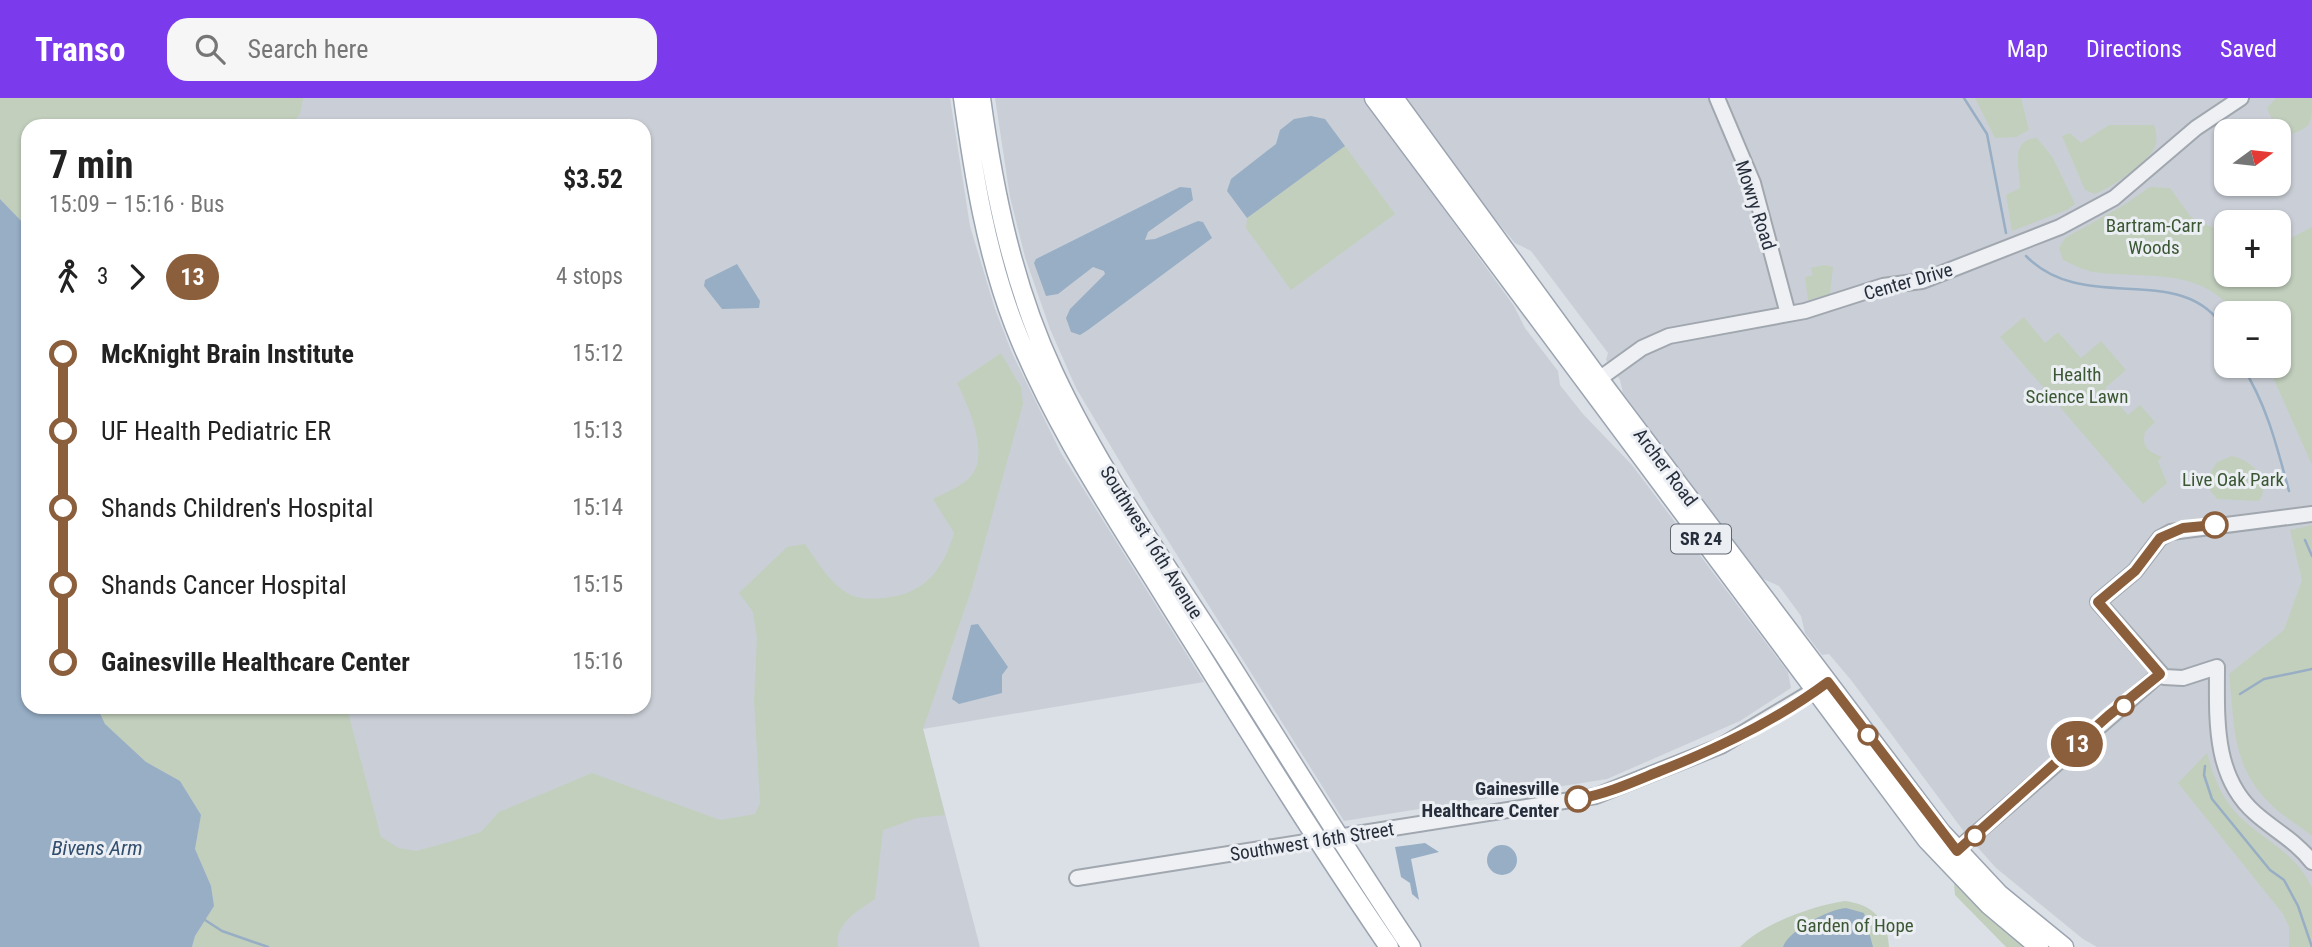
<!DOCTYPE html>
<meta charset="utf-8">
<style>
body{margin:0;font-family:"Roboto Condensed",sans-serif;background:#f6f6f6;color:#222;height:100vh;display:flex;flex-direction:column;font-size:26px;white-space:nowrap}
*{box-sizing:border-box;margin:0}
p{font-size:23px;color:#767676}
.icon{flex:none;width:38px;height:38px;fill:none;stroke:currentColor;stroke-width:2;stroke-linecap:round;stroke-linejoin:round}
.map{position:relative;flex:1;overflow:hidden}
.side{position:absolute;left:21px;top:21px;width:630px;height:595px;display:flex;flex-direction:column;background:#fff;border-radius:21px;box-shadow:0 2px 5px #0004}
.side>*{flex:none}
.badge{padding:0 14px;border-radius:23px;font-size:24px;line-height:46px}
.needle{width:46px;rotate:75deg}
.buttons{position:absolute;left:2214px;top:21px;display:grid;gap:14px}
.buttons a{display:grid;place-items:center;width:77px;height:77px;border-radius:14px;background:#fff;box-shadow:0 2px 5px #0004;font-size:35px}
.map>.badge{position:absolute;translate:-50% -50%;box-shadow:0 0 0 4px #fff}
.legs{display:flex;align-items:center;gap:10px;height:77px;padding:0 28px;font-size:23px}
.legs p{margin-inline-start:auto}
.overview{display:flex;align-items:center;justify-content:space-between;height:119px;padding:0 28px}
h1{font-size:38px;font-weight:700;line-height:52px}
ul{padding:0 28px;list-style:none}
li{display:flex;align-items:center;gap:24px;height:77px;font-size:26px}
li i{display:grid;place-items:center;width:10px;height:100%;margin:0 9px;background:currentColor}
li i::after{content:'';width:18px;height:18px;margin:-9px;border:5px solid;border-radius:50%;background:#fff}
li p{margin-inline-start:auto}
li:first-child i{background:linear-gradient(#0000 50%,currentColor 0)}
li:last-child i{background:linear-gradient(currentColor 50%,#0000 0)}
header{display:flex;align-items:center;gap:42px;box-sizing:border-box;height:98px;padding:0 35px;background:#7c3aed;color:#fff}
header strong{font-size:33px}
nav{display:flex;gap:38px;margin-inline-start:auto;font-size:24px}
.search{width:490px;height:63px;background:#f6f6f6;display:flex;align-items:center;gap:18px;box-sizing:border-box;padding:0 24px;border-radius:21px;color:#767676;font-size:26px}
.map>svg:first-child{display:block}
.built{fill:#cacfd7;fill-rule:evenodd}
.green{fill:#c2cfbd}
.water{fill:#97aec5}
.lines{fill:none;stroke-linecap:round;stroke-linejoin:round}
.stream{stroke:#97aec5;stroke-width:2.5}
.minor-casing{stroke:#a1a7af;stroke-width:18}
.major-casing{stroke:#9ba4b1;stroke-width:21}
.minor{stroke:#eef0f4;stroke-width:14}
.major{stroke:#fff;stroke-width:18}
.line-1-casing{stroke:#fff;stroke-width:16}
.line-1{stroke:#8b5e3c;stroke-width:10}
.stop-1-dot{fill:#fff;stroke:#8b5e3c;stroke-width:3.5}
.labels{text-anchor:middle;stroke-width:6;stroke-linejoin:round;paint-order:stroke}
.shield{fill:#ebeef3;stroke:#616872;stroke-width:2}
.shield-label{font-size:18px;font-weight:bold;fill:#262e3b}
.street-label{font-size:19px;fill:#262e3b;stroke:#ebeef3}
.park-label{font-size:19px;fill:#3b5733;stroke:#ebeef3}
.stop-label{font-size:19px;font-weight:bold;fill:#262e3b;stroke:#ebeef3;text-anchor:end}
.water-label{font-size:21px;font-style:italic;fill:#314e6e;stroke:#ebeef3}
</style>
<header>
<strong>Transo</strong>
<div class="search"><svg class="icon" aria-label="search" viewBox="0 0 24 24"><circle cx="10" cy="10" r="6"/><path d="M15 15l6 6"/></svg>Search here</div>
<nav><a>Map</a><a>Directions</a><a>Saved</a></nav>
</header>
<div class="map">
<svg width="2312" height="849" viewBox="0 0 2312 849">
<rect width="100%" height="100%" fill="#dbe0e6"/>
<path class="built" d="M 0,0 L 950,0 L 970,128 L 995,211 L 1012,255 L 1061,355 L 1204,584 L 923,631 L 980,849 L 192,849 L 195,838 L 97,609 L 644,609 L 644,28 L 28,28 L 28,130 L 0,101 Z
M 995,0 L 1363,0 L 1514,208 L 1525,230 L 1558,273 L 1560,287 L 1583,316 L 1632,367 L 1788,574 L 1791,590 L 1740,623 L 1607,681 L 1344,723 L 1150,414 L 1076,290 L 1050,231 L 1025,159 L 1010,99 Z
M 1406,0 L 2312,0 L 2312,849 L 2097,849 L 2083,841 L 1996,770 L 1965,735 L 1851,582 L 1829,556 L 1822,557 L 1805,535 L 1801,518 L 1779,488 L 1761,480 L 1623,295 L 1620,282 L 1606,262 L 1608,255 L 1531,153 L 1515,145 L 1484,108 ZM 2226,33 L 2278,33 L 2278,86 L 2226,86 ZM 2226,124 L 2278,124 L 2278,177 L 2226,177 ZM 2226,215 L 2278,215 L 2278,268 L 2226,268 Z"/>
<path class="green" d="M 0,0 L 303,0 L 303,1 L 300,16 L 291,28 L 28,28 L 28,130 L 0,101 Z
M 1975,0 L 2021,0 L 2029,32 L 2016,39 L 1995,40 Z
M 2276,0 L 2312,0 C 2312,26 2312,30 2288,37 L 2275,20 L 2272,22 L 2267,10 Z
M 2109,27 L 2154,27 C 2156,34 2158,43 2155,49 C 2149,63 2109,92 2094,96 L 2085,92 L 2062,38 L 2070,35 L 2081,45 Z
M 2037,40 L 2053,60 L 2075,106 L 2067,112 L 2012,133 L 2006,97 L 2020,90 C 2020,71 2009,41 2037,40 Z
M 1345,48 L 1395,116 L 1291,192 L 1246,130 L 1247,120 Z
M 2150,89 L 2170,90 L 2191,119 L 2226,136 L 2226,177 L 2278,177 L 2279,146 L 2312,129 L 2312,367 L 2268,268 L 2278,268 L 2278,215 L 2235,215 C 2200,168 2144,181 2093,174 C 2083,172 2072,166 2063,162 L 2059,150 L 2065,140 L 2124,107 Z
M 1824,167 L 1833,169 L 1830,196 L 1808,202 L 1805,179 L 1813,177 L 1811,170 Z
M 2024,219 L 2045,245 L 2058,234 L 2081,260 L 2101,243 L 2126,272 L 2105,290 L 2128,317 L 2140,307 L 2155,324 L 2145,334 C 2141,350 2150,354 2162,359 L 2158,363 L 2167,385 L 2143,406 L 2000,239 Z
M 1001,255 L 1021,289 L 1023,306 L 972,490 L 923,631 L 945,717 L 917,720 L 883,732 L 875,801 C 858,813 834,825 838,849 L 192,849 L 195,838 L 214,808 L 211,788 L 195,751 L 201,717 L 180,683 L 146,664 L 105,626 L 97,609 L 351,609 L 348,614 L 381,739 L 399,750 L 416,753 L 449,744 L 481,734 L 499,714 L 592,675 L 720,722 L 755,716 L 760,705 L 754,603 L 757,540 L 753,514 L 739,495 L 787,449 L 805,446 C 817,463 829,484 847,495 C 858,502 873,501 884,500 C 925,496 943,472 954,435 L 933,401 C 944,395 958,390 967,382 C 993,362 968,307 957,285 Z
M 2232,358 C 2251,362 2273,382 2259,403 L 2217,401 L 2204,385 L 2217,364 Z
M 2312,427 L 2312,738 C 2301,728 2288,722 2277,712 C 2231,672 2235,631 2229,576 L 2284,532 L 2302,482 L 2290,432 Z
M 2207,655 C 2214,679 2221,700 2239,718 C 2264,743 2297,755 2312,790 L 2312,849 L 2289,849 L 2289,829 L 2283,816 L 2178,685 Z
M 1954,786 L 1957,786 L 2024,849 L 2006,849 L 1955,797 Z
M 1845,803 C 1871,806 1888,821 1889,849 L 1740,849 C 1764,825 1812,808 1845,803 Z"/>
<path class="water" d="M 1311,18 L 1325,21 L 1345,48 L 1247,120 L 1227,93 L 1231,81 L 1276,46 L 1280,32 L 1294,21 Z
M 1180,89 L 1191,90 L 1193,102 L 1148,134 L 1145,142 L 1155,141 L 1198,123 L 1203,124 L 1212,140 L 1088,232 L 1080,237 L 1071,234 L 1066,220 L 1070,211 L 1105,176 L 1104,173 L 1093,169 L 1058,196 L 1046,198 L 1034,165 L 1036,161 Z
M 0,101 L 28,130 L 28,609 L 97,609 L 105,626 L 146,664 L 180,683 L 201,717 L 195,751 L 211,788 L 214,808 L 195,838 L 192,849 L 0,849 Z
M 737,166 L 760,203 L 759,210 L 722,211 L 704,188 L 705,182 Z
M 978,526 L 1008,569 L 1002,577 L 1002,595 L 959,606 L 952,601 L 971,527 Z
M 1425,745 L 1439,754 L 1411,761 L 1419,802 L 1412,796 L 1410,785 L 1401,779 L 1395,749 Z
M1487 762a15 15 0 1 1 30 0a15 15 0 1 1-30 0Z
M 1846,810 L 1864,815 L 1873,849 L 1783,849 C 1788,833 1829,811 1846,810 Z"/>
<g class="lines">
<path class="stream" d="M 1964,0 L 1987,36 L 2006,135
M 2026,158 C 2086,219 2183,160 2226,233
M 2242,268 C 2267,307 2277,349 2289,393
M 2305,442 L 2312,458
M 2240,596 L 2264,581 L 2312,571
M 2205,668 L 2204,677 L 2212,701 L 2270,772 L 2284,782 L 2298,808 L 2312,849
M 205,822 L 222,833 L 268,849"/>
<defs>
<path id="minor" d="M 1717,0 L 1753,85 L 1788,216
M 1592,286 L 1642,250 L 1669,238 L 1805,213 L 1883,188 L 1922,183 L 2060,129 L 2114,100 L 2196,30 L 2241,0
M 2312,416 L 2171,434 L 2160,440 L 2135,473 L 2098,504 L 2164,579 L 2183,580 L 2217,569 C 2217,620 2213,678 2255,715 C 2274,732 2296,743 2312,764
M 1950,758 L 2160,576
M 1077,780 L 1596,698 L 1721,648 L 1823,587"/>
<path id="major" d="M 963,0 C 974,78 986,154 1014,227 C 1052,325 1111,412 1166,501 C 1239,618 1311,735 1389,849
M 981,0 C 994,94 1013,188 1054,275 C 1100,373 1164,464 1223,555 C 1285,653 1346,752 1411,849
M 1374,0 L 1927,742 L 1989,807 L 2039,849
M 1394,0 L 1599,281 L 1941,734 L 1999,796 L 2064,849"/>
</defs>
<use href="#minor" class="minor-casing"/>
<use href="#major" class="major-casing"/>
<use href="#minor" class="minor"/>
<use href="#major" class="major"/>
</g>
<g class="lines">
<defs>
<path id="line-1" d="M 1578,701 C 1607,696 1633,684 1660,673 C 1719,650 1777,622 1828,584 L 1957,753 L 2108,618 L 2160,576 L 2098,504 L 2135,473 L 2160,440 L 2183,430 L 2215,427"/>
</defs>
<use href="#line-1" class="line-1-casing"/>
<use href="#line-1" class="line-1"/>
</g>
<g class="stop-1-dot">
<circle cx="2215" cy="427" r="12"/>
<circle cx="2124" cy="608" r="9"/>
<circle cx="1868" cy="637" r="9"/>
<circle cx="1578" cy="701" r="12"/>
<circle cx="1975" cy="738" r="9"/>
</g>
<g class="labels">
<rect class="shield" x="1671" y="426.5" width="60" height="29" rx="5"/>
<g class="shield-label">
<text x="1701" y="447">SR 24</text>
</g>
<g class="street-label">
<text transform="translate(1756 107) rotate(72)" y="7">Mowry Road</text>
<text transform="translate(1908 183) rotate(-16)" y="7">Center Drive</text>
<text transform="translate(1666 369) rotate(53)" y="7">Archer Road</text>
<text transform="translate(1152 444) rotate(58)" y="7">Southwest 16th Avenue</text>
<text transform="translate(1312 743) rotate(-9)" y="7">Southwest 16th Street</text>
</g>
<g class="park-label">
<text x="2154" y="134">Bartram-Carr<tspan x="2154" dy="22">Woods</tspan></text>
<text x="2077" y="283">Health<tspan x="2077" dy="22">Science Lawn</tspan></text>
<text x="2233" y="388">Live Oak Park</text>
<text x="1855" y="834">Garden of Hope</text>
</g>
<g class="stop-label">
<text x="1559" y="697">Gainesville<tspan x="1559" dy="22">Healthcare Center</tspan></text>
</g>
<g class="water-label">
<text x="97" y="757">Bivens Arm</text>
</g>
</g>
</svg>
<div class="buttons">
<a><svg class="needle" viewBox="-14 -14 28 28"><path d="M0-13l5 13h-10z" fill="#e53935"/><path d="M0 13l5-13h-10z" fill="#767676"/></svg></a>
<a>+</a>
<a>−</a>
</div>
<b class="badge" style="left:2077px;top:646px;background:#8b5e3c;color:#fff">13</b>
<section class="side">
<div class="overview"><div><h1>7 min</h1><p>15:09 – 15:16 · Bus</p></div><b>$3.52</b></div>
<div class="legs"><svg class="icon" aria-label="walk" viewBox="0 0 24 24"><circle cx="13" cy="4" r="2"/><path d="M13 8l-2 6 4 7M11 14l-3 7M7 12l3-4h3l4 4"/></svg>3<svg class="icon" aria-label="forward" viewBox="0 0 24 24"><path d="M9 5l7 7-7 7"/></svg><b class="badge" style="background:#8b5e3c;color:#fff">13</b><p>4 stops</p></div>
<ul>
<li><i style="color:#8b5e3c"></i><b>McKnight Brain Institute</b><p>15:12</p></li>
<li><i style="color:#8b5e3c"></i><span>UF Health Pediatric ER</span><p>15:13</p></li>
<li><i style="color:#8b5e3c"></i><span>Shands Children's Hospital</span><p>15:14</p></li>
<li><i style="color:#8b5e3c"></i><span>Shands Cancer Hospital</span><p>15:15</p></li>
<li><i style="color:#8b5e3c"></i><b>Gainesville Healthcare Center</b><p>15:16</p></li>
</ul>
</section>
</div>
